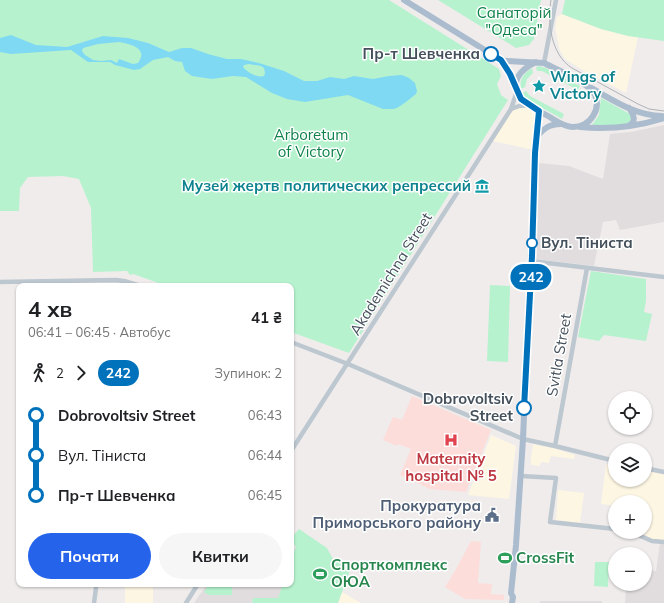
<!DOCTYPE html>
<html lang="uk">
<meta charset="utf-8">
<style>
body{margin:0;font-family:Mulish,sans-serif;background:#f6f6f6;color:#202124;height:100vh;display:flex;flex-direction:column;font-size:15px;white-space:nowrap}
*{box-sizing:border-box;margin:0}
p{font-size:13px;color:#757577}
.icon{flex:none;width:22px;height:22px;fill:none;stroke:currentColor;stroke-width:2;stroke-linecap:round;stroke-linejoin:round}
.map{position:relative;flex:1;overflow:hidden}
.panel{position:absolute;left:16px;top:283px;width:278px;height:304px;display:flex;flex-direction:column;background:#fff;border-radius:8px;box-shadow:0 1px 3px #0004}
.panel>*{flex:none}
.badge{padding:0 8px;border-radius:13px;font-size:14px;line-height:26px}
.fabs{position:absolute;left:608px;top:391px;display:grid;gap:8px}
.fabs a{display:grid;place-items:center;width:44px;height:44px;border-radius:50%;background:#fff;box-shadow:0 1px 3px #0004;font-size:20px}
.map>.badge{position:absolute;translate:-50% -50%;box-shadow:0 0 0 2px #fff}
.legs{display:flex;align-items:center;gap:6px;height:44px;padding:0 12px;font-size:13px}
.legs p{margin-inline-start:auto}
.headline{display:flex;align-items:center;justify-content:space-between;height:68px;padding:0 12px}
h1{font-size:22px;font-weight:700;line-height:30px}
.button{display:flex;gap:8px;margin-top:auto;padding:8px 12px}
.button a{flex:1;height:46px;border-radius:24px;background:#2563eb;color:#fff;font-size:16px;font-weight:700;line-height:46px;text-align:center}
.button a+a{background:#f6f6f6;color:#202124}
ul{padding:0 12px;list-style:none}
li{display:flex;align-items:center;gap:14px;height:40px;font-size:15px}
li i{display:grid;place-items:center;width:6px;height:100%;margin:0 5px;background:currentColor}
li i::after{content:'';width:10px;height:10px;margin:-5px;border:3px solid;border-radius:50%;background:#fff}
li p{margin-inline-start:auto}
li:first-child i{background:linear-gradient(#0000 50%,currentColor 0)}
li:last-child i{background:linear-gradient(currentColor 50%,#0000 0)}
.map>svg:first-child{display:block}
.commercial{fill:#fdf6e3}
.education{fill:#e1ddde}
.medical{fill:#fdddda}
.green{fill:#b6f2ce}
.water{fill:#80d9f2;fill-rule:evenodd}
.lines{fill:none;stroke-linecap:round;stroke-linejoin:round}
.minor{stroke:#bcc7d0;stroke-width:4.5}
.major{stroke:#aabcce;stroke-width:6}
.tram{stroke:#aeb2b8;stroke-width:1}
.line-1-casing{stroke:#fff;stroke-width:9}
.line-1{stroke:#0072bc;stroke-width:6}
.stop-1-dot{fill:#fff;stroke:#0072bc;stroke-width:2}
.labels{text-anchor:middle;stroke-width:3;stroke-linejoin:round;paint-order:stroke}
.park-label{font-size:15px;fill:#0f824a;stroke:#fff}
.stop-label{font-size:15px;font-weight:bold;fill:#44505b;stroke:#fff;text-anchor:end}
.culture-label{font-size:15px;font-weight:bold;fill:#0d838f;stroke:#fff;text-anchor:start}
.street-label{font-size:15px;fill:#44505b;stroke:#fff}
.health-label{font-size:15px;font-weight:bold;fill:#be3a42;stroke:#fff}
.service-label{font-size:15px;font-weight:bold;fill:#4e5e75;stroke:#fff;text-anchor:end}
.leisure-label{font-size:15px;font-weight:bold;fill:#27864d;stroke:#fff;text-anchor:start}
</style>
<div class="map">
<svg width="664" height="603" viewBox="0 0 664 603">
<rect width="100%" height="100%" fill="#f0ecec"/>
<path class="commercial" d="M 562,14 L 601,29 L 638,37 L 626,93 L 589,74 L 565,59 L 560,51 L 555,28 L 557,17 Z
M 517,107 L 526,107 L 538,114 L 534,150 L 493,141 L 509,115 Z
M 491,435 L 516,446 L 509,499 L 468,495 Z
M 533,444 L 553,448 L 575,455 L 574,459 L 551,456 L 549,463 L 541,462 L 540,466 L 531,465 L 531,458 Z
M 606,464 L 615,466 L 615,480 L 645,480 L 645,471 L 664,474 L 664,540 L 652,539 L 639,532 L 645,532 L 645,502 L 615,502 L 615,506 L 601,504 Z
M 558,490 L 584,493 L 580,523 L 556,520 Z
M 125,584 L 153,584 L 153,603 L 125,603 Z
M 342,592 L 361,603 L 338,603 Z"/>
<path class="education" d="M 664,125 L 664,222 L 620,230 L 616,220 L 603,222 L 594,266 L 535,259 L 539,163 L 569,166 L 603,179 L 610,134 L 631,132 Z
M 660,543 L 664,544 L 664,603 L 625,603 L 626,584 L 645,584 L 645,570 L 656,571 Z
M 207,584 L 283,584 L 278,599 L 253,598 L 252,603 L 194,603 Z
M 540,601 L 602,601 L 602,603 L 540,603 Z"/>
<path class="medical" d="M 412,396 L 491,430 L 466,492 L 430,489 L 400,475 L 411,449 L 398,444 L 397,446 L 383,440 L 393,417 L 402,420 Z
M 471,541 L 481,542 L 478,583 L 492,584 L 491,594 L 504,595 L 504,600 L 465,599 L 445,587 L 455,571 Z"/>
<path class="green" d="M 0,0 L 389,0 L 499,69 L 501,76 L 497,84 L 501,95 L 508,100 L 349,353 L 291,332 L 291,286 L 167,286 L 133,274 L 130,275 L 127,271 L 93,272 L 91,208 L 79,179 L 63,176 L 28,177 L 20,188 L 19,211 L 0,211 Z
M 438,0 L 541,0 L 534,39 L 529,45 L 516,48 Z
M 565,0 L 664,0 L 664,41 L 628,36 L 601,29 L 562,14 Z
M 539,66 L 546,68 L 580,86 L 578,90 L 542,71 L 537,71 L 536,67 Z
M 532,68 L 533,73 L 527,79 L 525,87 L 521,89 C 519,79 524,73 532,68 Z
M 526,91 L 530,96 L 564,114 L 562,119 L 528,100 L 522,93 Z
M 601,98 L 628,113 L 631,115 L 632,120 C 622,129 605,125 592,125 L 599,115 Z
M 591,271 L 646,279 L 646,300 L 644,312 L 652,314 L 646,341 L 604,335 L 599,341 L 578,337 Z
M 490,285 L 510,286 L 508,362 L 487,361 Z
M 299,529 L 327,548 L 333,559 L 352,565 L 338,603 L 252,603 L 253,598 L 278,598 L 283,584 L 291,584 L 291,561 L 296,546 L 291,544 L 293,536 Z
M 595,562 L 609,562 L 608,587 L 594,586 Z
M 209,584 L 232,584 L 232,595 L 209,595 L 204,592 Z"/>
<path class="water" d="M 11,35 L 36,45 L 67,47 L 103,36 L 128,38 L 148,43 L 169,52 L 182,48 L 191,48 L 208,54 L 227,59 L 241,59 L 259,63 L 284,71 L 304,81 L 317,81 L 330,77 L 344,79 L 354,76 L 373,79 L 389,76 L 402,75 L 409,78 L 415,83 L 417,91 L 416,94 L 406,102 L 397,108 L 393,109 L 383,109 L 348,95 L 305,102 L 287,99 L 272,93 L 246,77 L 233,76 L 212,79 L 192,76 L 185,71 L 182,62 L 175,61 L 168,57 L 153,60 L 140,69 L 134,70 L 115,65 L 110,62 L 88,62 L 71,50 L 11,54 L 0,52 L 0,38 ZM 119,42 C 130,44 149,48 138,63 L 133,64 L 119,59 L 117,63 L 111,60 L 101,61 L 93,60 L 85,55 L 82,51 L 83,48 L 98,44 ZM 249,64 L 261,66 L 264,68 L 265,73 L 264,76 C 257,78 248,73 243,67 L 244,65 Z"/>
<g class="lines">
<path class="minor" d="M 544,63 L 556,0
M 511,109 L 519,106 L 529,105
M 531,261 L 664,277
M 0,282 L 116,280 L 124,281 L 141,286
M 291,342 L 348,364 L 523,439 L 555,446 L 615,461
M 555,446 L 587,268
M 291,451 L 511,109 L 517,91
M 645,468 L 664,472
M 521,476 L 556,478 L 550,522 L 615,529
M 631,532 L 652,541 L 664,542
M 94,603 L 96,588 L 97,584
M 186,603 L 198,584"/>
<path class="major" d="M 404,0 L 501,60 C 516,63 530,61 544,63 C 556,69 590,83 595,95 C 598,102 597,110 593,116 C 589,123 581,127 573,127 C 564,127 555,120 548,116 C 539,111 529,107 522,100 C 507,83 521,69 536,62
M 501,60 L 516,87
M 591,88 C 613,100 636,116 662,116
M 628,126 C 637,122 634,115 629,108
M 580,127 C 610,130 635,127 664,118
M 537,136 C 545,128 549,124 561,124
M 512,603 L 513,597 L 511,593 L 516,545 L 523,439 L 535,153 L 539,111"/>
<path class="tram" d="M 551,0 C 547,22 551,55 572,68 L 638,104 L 649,109 L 664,111"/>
</g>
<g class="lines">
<defs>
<path id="line-1" d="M 491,54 L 501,60 L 510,74 L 521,99 L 539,111 L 535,153 L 532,256 L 524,408"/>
</defs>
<use href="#line-1" class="line-1-casing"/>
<use href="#line-1" class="line-1"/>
</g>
<defs>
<symbol id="sight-bare" viewBox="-9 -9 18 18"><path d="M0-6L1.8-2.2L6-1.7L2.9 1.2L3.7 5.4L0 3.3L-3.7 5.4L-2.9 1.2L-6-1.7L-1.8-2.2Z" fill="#0f9aa8" stroke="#fff" stroke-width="2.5" paint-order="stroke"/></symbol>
<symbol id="museum-bare" viewBox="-9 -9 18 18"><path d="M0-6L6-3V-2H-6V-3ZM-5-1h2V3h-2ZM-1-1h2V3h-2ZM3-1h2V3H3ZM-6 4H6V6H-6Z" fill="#0f9aa8" stroke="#fff" stroke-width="2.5" paint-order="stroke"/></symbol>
<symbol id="hospital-bare" viewBox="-9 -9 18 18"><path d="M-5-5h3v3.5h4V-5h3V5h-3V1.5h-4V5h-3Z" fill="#e0444e" stroke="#fff" stroke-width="2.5" paint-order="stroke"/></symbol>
<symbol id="civic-bare" viewBox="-9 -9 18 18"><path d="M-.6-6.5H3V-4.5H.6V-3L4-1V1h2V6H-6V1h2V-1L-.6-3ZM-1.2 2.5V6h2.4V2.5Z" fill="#5c6f8a" stroke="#fff" stroke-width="2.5" paint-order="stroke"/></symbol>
<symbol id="stadium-bare" viewBox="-9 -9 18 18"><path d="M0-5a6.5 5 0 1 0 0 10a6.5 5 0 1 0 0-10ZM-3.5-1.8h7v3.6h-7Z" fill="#2e9e5b" stroke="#fff" stroke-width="2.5" paint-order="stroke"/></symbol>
</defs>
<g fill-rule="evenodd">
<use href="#sight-bare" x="529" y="76" width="20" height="20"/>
<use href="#museum-bare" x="472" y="176" width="20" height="20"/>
<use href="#hospital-bare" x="441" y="430" width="20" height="20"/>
<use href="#civic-bare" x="482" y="505" width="20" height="20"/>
<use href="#stadium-bare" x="495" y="548" width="20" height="20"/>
<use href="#stadium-bare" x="310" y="564" width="20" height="20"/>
</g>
<g class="stop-1-dot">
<circle cx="491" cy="54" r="7"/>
<circle cx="532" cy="243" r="5"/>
<circle cx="524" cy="408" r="7"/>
</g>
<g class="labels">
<g class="park-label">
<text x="514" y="18">Санаторій<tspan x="514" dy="17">"Одеса"</tspan></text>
<text x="311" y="140">Arboretum<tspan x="311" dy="17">of Victory</tspan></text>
</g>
<g class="stop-label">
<text x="480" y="59">Пр-т Шевченка</text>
<text x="541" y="248" text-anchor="start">Вул. Тіниста</text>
<text x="513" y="404">Dobrovoltsiv<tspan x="513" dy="17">Street</tspan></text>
</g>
<g class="culture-label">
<text x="550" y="82">Wings of<tspan x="550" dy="17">Victory</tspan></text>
<text x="471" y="191" text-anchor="end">Музей жертв политических репрессий</text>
</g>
<g class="street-label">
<text transform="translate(391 274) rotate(-58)" y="5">Akademichna Street</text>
<text transform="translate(559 355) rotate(-80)" y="5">Svitla Street</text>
</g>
<g class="health-label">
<text x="451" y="464">Maternity<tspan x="451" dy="17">hospital № 5</tspan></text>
</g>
<g class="service-label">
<text x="481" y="511">Прокуратура<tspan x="481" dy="17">Приморського району</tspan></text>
</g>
<g class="leisure-label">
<text x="516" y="563">CrossFit</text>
<text x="331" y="570">Спорткомплекс<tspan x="331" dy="17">ОЮА</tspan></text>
</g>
</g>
</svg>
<div class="fabs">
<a><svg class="icon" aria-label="locate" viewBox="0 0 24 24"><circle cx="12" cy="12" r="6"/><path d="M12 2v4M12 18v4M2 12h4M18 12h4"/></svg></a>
<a><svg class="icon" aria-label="layers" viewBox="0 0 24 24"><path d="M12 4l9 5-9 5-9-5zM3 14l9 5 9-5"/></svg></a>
<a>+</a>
<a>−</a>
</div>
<b class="badge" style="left:531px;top:277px;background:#0072bc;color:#fff">242</b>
<section class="panel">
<div class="headline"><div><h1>4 хв</h1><p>06:41 – 06:45 · Автобус</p></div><b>41 ₴</b></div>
<div class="legs"><svg class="icon" aria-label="walk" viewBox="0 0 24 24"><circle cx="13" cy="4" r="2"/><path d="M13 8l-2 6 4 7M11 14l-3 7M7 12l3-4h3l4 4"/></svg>2<svg class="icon" aria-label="forward" viewBox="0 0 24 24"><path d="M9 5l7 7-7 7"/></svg><b class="badge" style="background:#0072bc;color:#fff">242</b><p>Зупинок: 2</p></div>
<ul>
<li><i style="color:#0072bc"></i><b>Dobrovoltsiv Street</b><p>06:43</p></li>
<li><i style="color:#0072bc"></i><span>Вул. Тіниста</span><p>06:44</p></li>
<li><i style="color:#0072bc"></i><b>Пр-т Шевченка</b><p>06:45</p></li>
</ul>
<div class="button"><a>Почати</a><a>Квитки</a></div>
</section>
</div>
